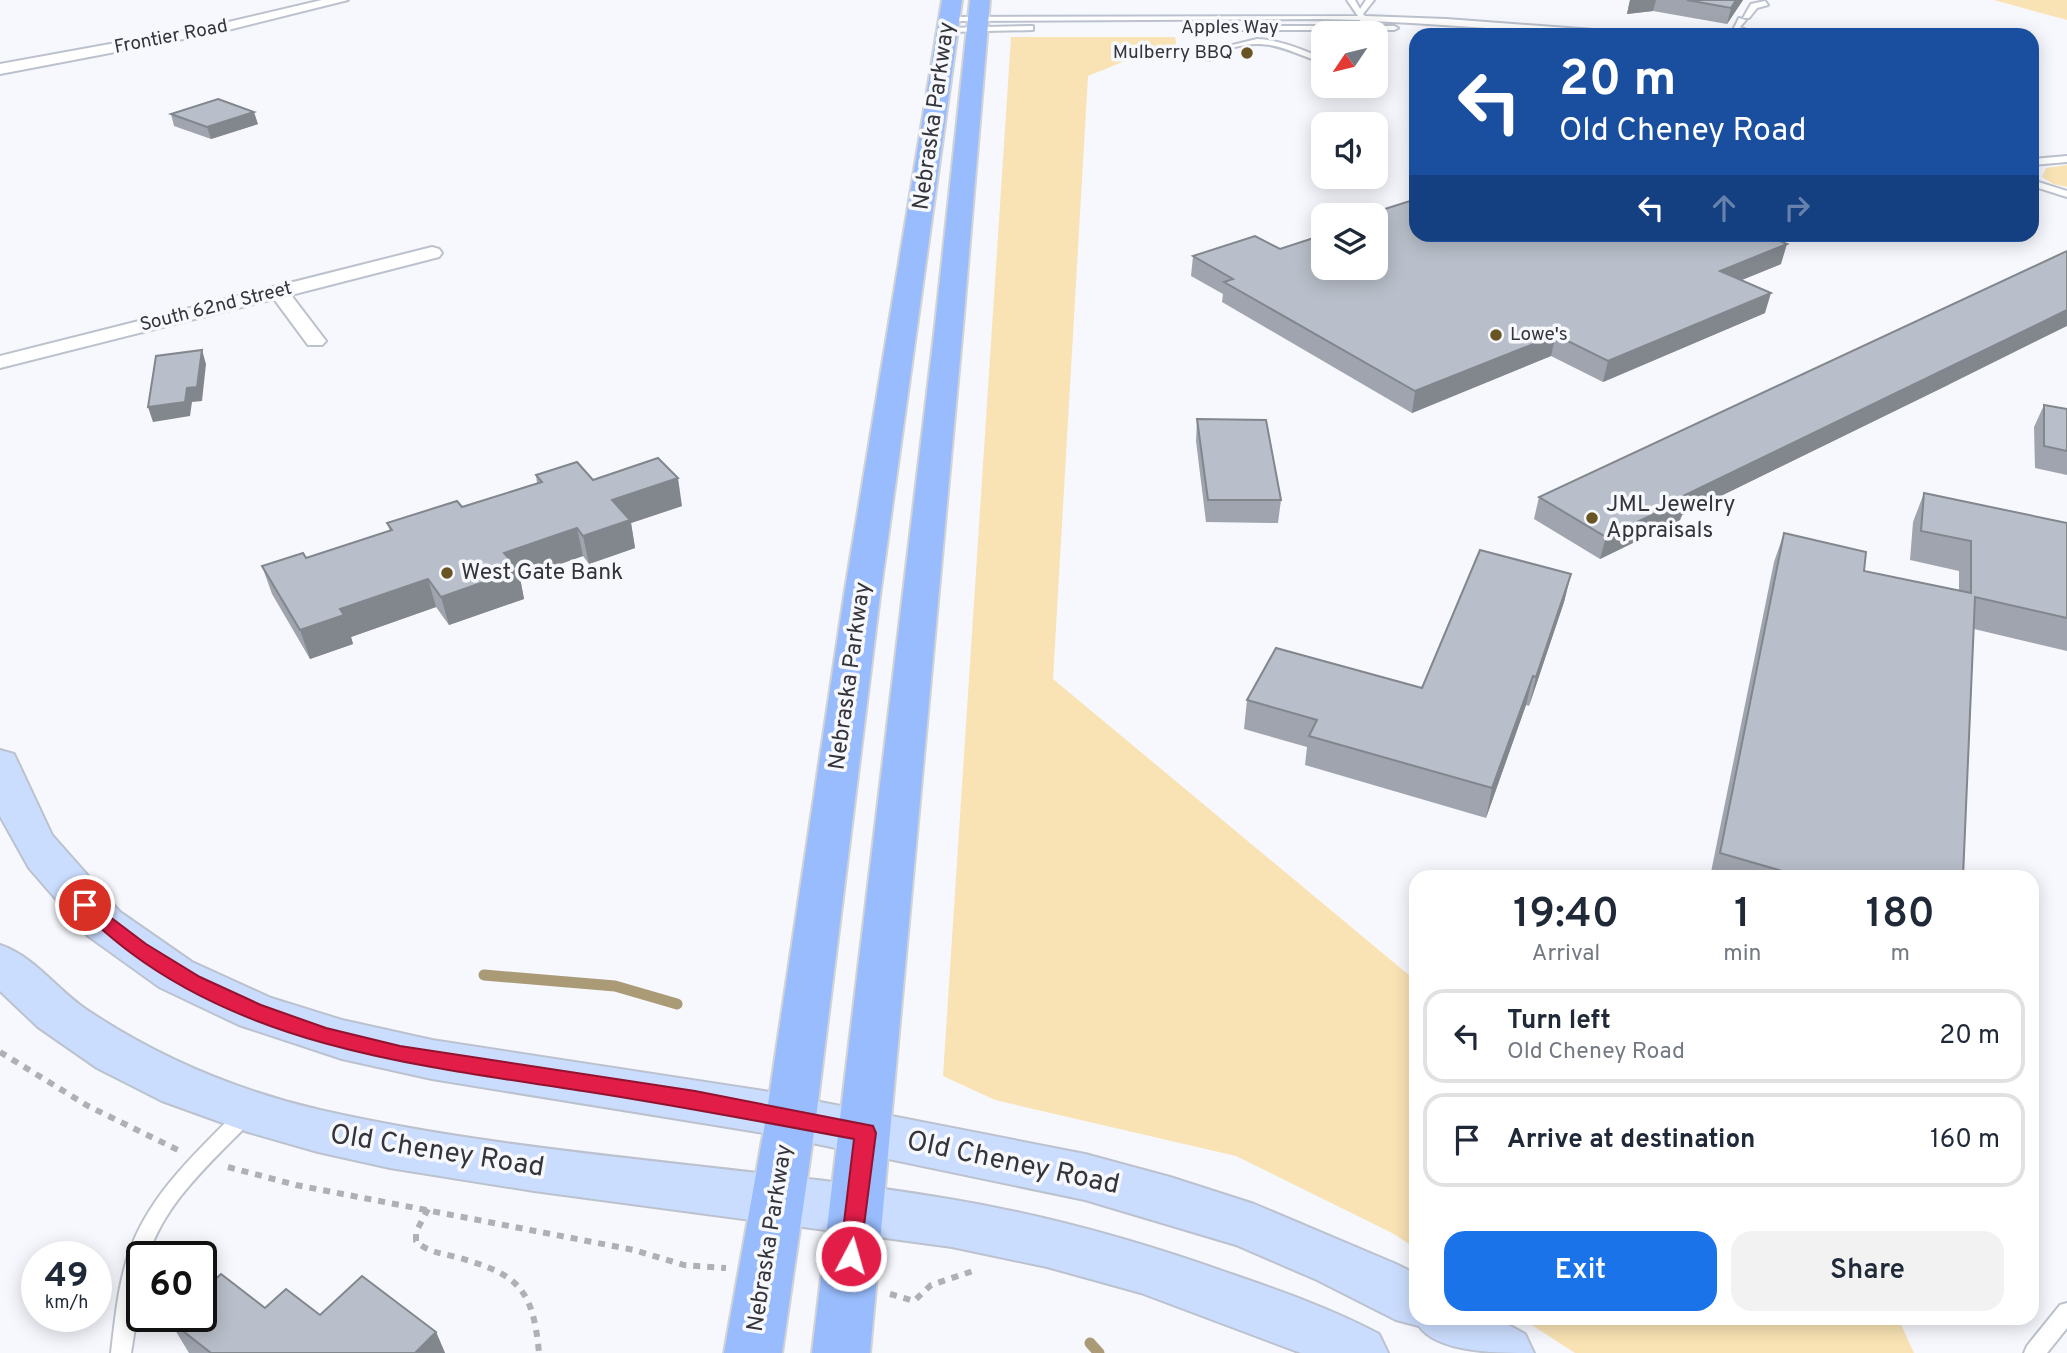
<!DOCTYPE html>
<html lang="en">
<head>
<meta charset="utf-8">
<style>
	body { margin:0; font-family:Overpass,sans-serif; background:#f2f2f3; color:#1f2937; height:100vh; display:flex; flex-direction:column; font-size:26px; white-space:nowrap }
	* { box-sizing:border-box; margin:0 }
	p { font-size:23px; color:#747a83 }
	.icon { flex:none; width:38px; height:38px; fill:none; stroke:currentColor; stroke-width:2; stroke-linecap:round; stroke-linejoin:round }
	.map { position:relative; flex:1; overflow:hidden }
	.panel { position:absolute; left:1409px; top:870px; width:630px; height:455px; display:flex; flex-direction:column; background:#fff; border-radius:21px; box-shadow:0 4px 18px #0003 }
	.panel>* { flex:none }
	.hud { position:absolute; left:1409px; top:28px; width:630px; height:214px; border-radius:21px; box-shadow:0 4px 18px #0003; background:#1a4fa0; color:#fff; overflow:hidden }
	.needle { width:46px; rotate:235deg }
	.controls { position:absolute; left:1311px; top:21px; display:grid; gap:14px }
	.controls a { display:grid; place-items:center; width:77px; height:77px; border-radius:14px; background:#fff; box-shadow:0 4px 18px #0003; font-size:35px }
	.speed { position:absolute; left:21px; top:1241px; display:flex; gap:14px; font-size:35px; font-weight:700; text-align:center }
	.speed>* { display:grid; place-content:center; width:91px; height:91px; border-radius:50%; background:#fff; box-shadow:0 4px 18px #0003; line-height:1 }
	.speed small { font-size:18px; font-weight:400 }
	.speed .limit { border:4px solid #111; border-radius:10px; background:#fff; color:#111 }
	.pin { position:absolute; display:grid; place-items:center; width:60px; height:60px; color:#fff; margin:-30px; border:4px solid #fff; border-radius:50%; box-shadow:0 2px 7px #0007 }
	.me { position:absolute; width:77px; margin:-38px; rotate:6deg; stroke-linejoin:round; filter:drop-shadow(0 0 5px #0008) }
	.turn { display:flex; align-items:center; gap:24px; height:147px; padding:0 35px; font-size:32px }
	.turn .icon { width:91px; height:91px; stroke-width:2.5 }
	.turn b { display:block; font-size:49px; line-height:60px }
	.lanes { display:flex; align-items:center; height:66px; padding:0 35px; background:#0003; justify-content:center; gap:35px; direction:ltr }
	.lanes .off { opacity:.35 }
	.eta { display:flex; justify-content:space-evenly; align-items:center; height:119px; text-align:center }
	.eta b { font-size:42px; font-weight:600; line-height:49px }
	.primary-button { display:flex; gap:14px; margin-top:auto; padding:14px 35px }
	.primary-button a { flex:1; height:80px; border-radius:21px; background:#1a73e8; color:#fff; font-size:28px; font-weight:600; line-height:80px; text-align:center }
	.primary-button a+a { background:#f2f2f3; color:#1f2937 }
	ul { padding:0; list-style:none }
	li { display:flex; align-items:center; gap:21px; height:94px; margin:0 14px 10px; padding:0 21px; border:4px solid #e0e1e3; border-radius:21px }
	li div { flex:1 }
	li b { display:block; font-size:26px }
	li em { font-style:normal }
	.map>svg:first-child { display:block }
	.green { fill:#f9e3b4 }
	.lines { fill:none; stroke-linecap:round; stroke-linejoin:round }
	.stream { stroke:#ab9a76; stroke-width:11 }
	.service-casing { stroke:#bcc2cd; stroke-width:4 }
	.minor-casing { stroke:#bcc2cd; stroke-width:4 }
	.secondary-casing { stroke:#bcc2cd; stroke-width:4 }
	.primary-casing { stroke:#d2d3d4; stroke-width:4 }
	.path { stroke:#aeb0b5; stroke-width:6; stroke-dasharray:7 7; stroke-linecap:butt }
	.service { fill:#fff; fill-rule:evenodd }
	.minor { fill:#fff; fill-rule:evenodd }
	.secondary { fill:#cbddfe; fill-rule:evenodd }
	.primary { fill:#98bcfd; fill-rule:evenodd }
	.wall { fill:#9fa4ae }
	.shaded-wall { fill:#82868d }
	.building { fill:#b9bfca; stroke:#82868d; stroke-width:2 }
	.route { fill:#e11d48; stroke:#92132f; stroke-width:2 }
	.poi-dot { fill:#695423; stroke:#f6f8fd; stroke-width:2.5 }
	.labels { text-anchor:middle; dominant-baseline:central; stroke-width:7; stroke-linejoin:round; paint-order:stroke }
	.far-street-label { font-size:19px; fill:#33353a; stroke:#f6f8fd }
	.far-poi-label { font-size:19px; fill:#33353a; stroke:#f6f8fd; text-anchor:end }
	.street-label { font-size:23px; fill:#33353a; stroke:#f6f8fd }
	.poi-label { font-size:23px; fill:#33353a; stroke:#f6f8fd; text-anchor:start }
	.near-street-label { font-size:28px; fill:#33353a; stroke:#f6f8fd }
</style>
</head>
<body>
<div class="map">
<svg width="2067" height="1353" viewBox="0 0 2067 1353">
	<rect width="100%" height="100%" fill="#f6f8fd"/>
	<g class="green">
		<path d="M1994 0H2067V20Z"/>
		<path d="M1011 37H1175L1177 48 1125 61 1088 76 1053 679 1416 981V1249L1394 1234 1236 1156 995 1100 943 1076Z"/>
		<path d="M2067 165V187L2053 184 2042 177 2046 168Z"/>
		<path d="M1521 1318H1898L1914 1353H1575Z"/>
	</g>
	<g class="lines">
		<g class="stream">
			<path d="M484 975 615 986 677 1004"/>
			<path d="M1090 1343 1099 1353"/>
		</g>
		<defs>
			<g id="service">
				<path d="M1347 0H1355L1360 9 1366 0H1374L1363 14 1365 16 1446 19 1634 33 1638 35C1548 35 1458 24 1368 21L1370 26H1394L1398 28 1394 30H1190L1186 28 1190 26H1364L1360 20 1321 19 950 21 946 19 950 17 1358 16Z"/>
				<path d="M1765 1 1768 5 1757 8 1749 18H1743L1751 4Z"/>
				<path d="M1739 18 1746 20 1740 27 1751 32V35H1744L1733 30Z"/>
				<path d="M1030 26H1033V30L948 32 944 30 948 28Z"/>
				<path d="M1257 39C1280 40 1301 49 1323 58V63C1287 51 1268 36 1228 49 1221 52 1215 53 1210 60L1203 58 1208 51Z"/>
				<path d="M2067 156V162L2032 165V159Z"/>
				<path d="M2032 180 2067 191V197L2032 186Z"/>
				<path d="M246 1106 253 1109 255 1114 253 1119C214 1160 165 1201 148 1256H142V1284L131 1353H111C115 1320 118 1285 129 1253 149 1194 198 1151 239 1109Z"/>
				<path d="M2067 1303V1328L2047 1353H2024L2027 1346 2060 1305Z"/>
			</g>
			<g id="minor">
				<path d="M322 0H348L220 32 0 74V64L220 24Z"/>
				<path d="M432 247 439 249 442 253 439 257 291 295 326 341 322 345H308L274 299 0 368V356Z"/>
			</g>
			<g id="secondary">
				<path d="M0 750 14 754 52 835 120 912 192 962 271 998 342 1020 432 1040 764 1091 1085 1154 1170 1177 1254 1204 1396 1264 1416 1274V1318H1496L1525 1334 1534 1353C1499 1353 1437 1353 1419 1326L1396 1320 1317 1280 1236 1245 1085 1200 764 1133 432 1079 342 1059 239 1025 159 987 88 936 29 868 0 816Z"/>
				<path d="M0 945C34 956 57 990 87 1010 159 1058 235 1090 320 1110 527 1157 740 1164 949 1199 1045 1215 1139 1241 1231 1274 1281 1291 1332 1309 1379 1334L1388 1353H1301L1141 1293 1047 1267 952 1247 534 1191 390 1168 318 1152 248 1132 162 1101 97 1068 38 1027 0 991Z"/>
			</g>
			<g id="primary">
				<path d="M942 0H962L880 596 816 1118 782 1353H724L766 1118 844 596Z"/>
				<path d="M970 0H990L963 326 870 1353H812L935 326Z"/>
			</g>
		</defs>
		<use href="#service" class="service-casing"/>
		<use href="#minor" class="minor-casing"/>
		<use href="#secondary" class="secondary-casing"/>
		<use href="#primary" class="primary-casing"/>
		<g class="path">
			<path d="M0 1052 88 1106 180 1151"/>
			<path d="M228 1167 296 1185 634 1250 684 1265 726 1268"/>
			<path d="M428 1209 416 1232V1241C427 1252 441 1253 456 1257 518 1274 533 1288 539 1353"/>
			<path d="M890 1294 914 1301 931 1285 976 1270"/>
		</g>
		<use href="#service" class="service"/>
		<use href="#minor" class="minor"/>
		<use href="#secondary" class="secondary"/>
		<use href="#primary" class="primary"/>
	</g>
	<g class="wall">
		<path d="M1630 0H1743L1727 24 1653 11 1627 14Z"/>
		<path d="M171 114 258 124 211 139 174 126Z"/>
		<path d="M1280 249 1781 264 1741 280 1765 313 1603 382 1551 356 1412 413 1222 302 1223 294 1191 276 1193 256Z"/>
		<path d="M1950 384 1682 515 1680 520 1600 559 1534 519 1539 497Z"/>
		<path d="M2044 405 2067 409V475L2035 468 2034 427Z"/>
		<path d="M1197 419 1281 500 1278 523 1206 522 1196 441Z"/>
		<path d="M536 475 593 480 682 506 631 523 635 548 589 564 583 556 520 578 524 599 449 625 436 607 351 637 353 644 310 659 272 594 262 566 306 558 390 531 387 523 462 507 537 483Z"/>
		<path d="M1924 493 2067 523V651L1974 629 1963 877H1710L1774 562 1784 533 1864 571 1959 590V571L1910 560 1913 522Z"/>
		<path d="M1571 574 1564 602 1529 706 1526 705 1486 818 1305 765 1307 747 1244 729 1247 700 1422 688Z"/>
		<path d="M265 1308 436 1332 445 1353H189L169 1320Z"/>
	</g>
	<g class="shaded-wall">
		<path d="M1630 0H1656L1653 11 1627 14Z"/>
		<path d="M1736 0H1743L1727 24 1731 8Z"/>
		<path d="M254 112 258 124 211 139 207 127Z"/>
		<path d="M1787 244 1781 264 1715 291 1720 271Z"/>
		<path d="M1771 293 1765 313 1603 382 1608 361Z"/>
		<path d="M2067 310V326L1950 384 1682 515 1680 520 1600 559 1606 537 1683 496Z"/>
		<path d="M1556 335 1551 356 1412 413 1415 391Z"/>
		<path d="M202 350 206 364 202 401 192 402 190 416 153 422 148 407 187 388Z"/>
		<path d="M678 478 682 506 631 523 635 548 589 564 583 536 612 500Z"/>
		<path d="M577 528 583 556 520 578 524 599 449 625 441 597 504 553Z"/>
		<path d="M1571 574 1564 602 1529 706 1536 677Z"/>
		<path d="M428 579 436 607 351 637 353 644 310 659 300 630 340 609Z"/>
		<path d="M1533 676 1526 705 1486 818 1492 788Z"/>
		<path d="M436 1332 445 1353H415Z"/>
	</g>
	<g class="building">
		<path d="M1687 0H1736L1731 8Z"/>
		<path d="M1477 29 1493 35H1455Z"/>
		<path d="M218 99 254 112 207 127 171 114Z"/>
		<path d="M1416 199V234H1763L1787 244 1720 271 1771 293 1608 361 1556 335 1415 391 1224 282 1233 279 1193 256 1255 236 1280 249 1323 235V268H1376V215H1366Z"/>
		<path d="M2067 251V310L1958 363 1683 496 1687 498 1606 537 1539 497Z"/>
		<path d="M202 350 197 387 187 388 185 402 148 407 156 356Z"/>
		<path d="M2044 405 2067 409V451L2044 446Z"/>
		<path d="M1197 419 1266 420 1281 500H1208Z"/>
		<path d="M658 458 678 478 612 500 630 520 583 536 577 528 504 553 518 570 441 597 428 579 340 609 344 615 300 630 262 566 303 553 306 558 392 530 387 523 457 501 462 507 542 482 536 475 577 462 593 480Z"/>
		<path d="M1924 493 2067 523V618L1975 597 1963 877H1803L1720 853 1784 533 1866 552 1864 571 1971 593V541L1921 531Z"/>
		<path d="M1480 550 1571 574 1536 677 1533 676 1492 788 1309 736 1317 720 1247 700 1276 648 1422 688Z"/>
		<path d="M221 1274 265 1308 286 1289 320 1315 362 1276 436 1332 415 1353H211L169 1320 174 1316H201V1292Z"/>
	</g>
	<path class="route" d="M85 898 146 944 200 977 261 1005 326 1028 400 1046 695 1091 873 1126 876 1133 859 1264 851 1267 843 1264 840 1256 854 1139C764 1122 674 1105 583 1091 429 1067 261 1050 131 953 113 940 96 924 78 909L75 905 78 900Z"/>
	<g class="poi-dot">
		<circle cx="1247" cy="53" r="7"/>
		<circle cx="1496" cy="335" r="7"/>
		<circle cx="1592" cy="518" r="7"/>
		<circle cx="447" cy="573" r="7"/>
	</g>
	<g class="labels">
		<g class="far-street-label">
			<text x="1230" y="28">Apples Way</text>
			<text transform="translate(171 37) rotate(-11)">Frontier Road</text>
			<text transform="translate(216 307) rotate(-14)">South 62nd Street</text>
		</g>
		<g class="far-poi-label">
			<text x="1233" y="53">Mulberry BBQ</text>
			<text x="1510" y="335" text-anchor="start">Lowe's</text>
		</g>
		<g class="street-label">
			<text transform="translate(935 116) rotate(-82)">Nebraska Parkway</text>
			<text transform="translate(851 676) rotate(-82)">Nebraska Parkway</text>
			<text transform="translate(771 1238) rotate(-81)">Nebraska Parkway</text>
		</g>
		<g class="poi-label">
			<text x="1606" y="505">JML Jewelry<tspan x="1606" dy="26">Appraisals</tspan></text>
			<text x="461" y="573">West Gate Bank</text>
		</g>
		<g class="near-street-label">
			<text transform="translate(437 1152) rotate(9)">Old Cheney Road</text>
			<text transform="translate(1013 1164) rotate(12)">Old Cheney Road</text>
		</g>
	</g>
</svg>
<div class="controls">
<a><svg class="needle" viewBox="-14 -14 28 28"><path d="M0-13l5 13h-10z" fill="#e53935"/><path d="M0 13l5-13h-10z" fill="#747a83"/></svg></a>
<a><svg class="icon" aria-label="sound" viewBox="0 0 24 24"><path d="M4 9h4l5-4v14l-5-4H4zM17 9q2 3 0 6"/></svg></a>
<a><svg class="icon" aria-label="layers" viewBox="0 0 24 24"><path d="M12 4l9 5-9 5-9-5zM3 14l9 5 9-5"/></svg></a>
</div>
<div class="speed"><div>49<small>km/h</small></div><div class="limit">60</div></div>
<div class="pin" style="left:85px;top:905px;background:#d93025"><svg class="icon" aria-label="arrive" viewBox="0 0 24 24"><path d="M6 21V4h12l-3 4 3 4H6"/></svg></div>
<svg class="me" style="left:851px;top:1256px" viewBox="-20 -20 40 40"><circle r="17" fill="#e11d48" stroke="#fff" stroke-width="3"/><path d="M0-11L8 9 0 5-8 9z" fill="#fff"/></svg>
<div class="hud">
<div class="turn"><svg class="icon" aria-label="left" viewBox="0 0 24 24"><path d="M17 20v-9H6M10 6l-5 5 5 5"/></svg><div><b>20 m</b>Old Cheney Road</div></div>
<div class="lanes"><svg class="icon" aria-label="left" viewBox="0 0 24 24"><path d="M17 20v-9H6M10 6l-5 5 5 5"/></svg><svg class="icon off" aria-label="ahead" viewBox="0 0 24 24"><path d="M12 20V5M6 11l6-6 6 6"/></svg><svg class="icon off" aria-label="right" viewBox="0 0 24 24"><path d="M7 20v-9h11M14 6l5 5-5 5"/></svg></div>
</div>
<section class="panel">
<div class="eta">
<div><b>19:40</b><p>Arrival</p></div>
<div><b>1</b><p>min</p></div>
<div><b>180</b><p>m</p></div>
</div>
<ul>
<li><svg class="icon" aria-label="left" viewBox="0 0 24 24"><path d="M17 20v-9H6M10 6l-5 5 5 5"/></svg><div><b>Turn left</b><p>Old Cheney Road</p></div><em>20 m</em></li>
<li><svg class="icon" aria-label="arrive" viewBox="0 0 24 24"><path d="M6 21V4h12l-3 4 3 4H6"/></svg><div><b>Arrive at destination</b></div><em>160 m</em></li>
</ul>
<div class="primary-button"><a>Exit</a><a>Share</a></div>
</section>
</div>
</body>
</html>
